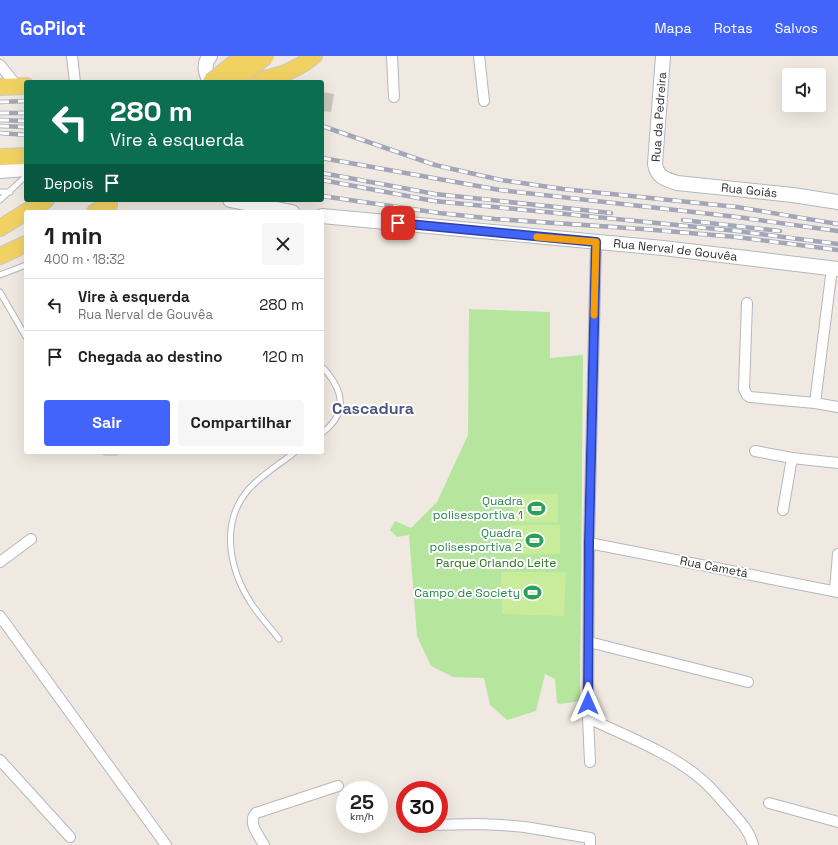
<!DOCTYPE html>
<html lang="pt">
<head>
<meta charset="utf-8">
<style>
	body { margin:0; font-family:"Space Grotesk",sans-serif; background:#f6f6f6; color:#202124; height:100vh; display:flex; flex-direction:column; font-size:15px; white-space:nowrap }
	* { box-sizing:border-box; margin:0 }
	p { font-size:13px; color:#757577 }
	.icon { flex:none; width:22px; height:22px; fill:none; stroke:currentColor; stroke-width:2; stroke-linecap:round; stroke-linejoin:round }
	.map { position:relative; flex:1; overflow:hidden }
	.drawer { position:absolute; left:24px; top:154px; width:300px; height:244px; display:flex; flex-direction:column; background:#fff; border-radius:4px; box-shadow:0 4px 16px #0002 }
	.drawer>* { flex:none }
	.hud { position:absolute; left:24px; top:24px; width:300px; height:122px; border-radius:4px; box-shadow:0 4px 16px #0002; background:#0b6e4f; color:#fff; overflow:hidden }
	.buttons { position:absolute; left:782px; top:12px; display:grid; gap:8px }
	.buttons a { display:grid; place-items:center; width:44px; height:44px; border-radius:4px; background:#fff; box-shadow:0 4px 16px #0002; font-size:20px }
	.speed { position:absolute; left:336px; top:725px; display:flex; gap:8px; font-size:20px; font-weight:700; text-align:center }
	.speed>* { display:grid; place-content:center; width:52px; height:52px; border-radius:50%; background:#fff; box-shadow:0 4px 16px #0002; line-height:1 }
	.speed small { font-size:10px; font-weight:400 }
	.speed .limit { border:6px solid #d22; background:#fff; color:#111 }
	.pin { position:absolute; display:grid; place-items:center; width:34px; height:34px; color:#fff; margin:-17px; border-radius:8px; box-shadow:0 2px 6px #0006 }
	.me { position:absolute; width:44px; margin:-22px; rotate:0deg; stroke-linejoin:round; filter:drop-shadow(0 0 3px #0008) }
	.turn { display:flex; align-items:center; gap:14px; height:84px; padding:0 20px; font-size:18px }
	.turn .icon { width:52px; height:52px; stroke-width:2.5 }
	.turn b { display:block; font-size:28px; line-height:34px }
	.then { display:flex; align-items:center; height:38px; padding:0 20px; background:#0003; gap:8px; font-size:15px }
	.round { display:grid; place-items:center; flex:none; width:42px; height:42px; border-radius:4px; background:#f6f6f6 }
	.headline { display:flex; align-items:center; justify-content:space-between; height:68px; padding:0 20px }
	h1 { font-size:24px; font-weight:800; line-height:30px }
	.action { display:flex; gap:8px; margin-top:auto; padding:8px 20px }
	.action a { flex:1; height:46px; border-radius:4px; background:#4264fb; color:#fff; font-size:16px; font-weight:800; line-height:46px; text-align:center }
	.action a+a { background:#f6f6f6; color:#202124 }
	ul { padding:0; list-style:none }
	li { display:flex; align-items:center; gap:12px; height:52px; padding:0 20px; border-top:1px solid #e0e0e0 }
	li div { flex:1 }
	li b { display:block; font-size:15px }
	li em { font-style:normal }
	header { display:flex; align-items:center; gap:24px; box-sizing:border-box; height:56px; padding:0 20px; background:#4264fb; color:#fff }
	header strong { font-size:19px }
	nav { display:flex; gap:22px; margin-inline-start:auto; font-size:14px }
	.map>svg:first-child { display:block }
	.green { fill:#b6e59e }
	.pitch { fill:#c9ec9a }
	.building { fill:#cbc7bf }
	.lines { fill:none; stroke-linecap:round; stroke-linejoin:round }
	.lane-casing { stroke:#b4b7c1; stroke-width:7 }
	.street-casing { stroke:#b4b7c1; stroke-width:12 }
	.secondary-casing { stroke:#b4b7c1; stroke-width:16 }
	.primary-casing { stroke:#c9c9c9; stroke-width:18 }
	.lane { stroke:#fff; stroke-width:5 }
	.street { stroke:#fff; stroke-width:10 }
	.secondary { stroke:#fff; stroke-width:14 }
	.primary { stroke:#f2d163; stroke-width:16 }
	.rail-casing { stroke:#a3a6b8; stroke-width:4.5 }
	.rail { stroke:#fff; stroke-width:3; stroke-dasharray:9; stroke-linecap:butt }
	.primary-bridge-casing { stroke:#c9c9c9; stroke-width:18; stroke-linecap:butt }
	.primary-bridge { stroke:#f2d163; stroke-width:16 }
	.route-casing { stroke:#2b41a3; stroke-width:10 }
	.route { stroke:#4264fb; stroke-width:7 }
	.slow { stroke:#f59e0b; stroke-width:7 }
	.labels { text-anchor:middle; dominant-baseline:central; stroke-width:4; stroke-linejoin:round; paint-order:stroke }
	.street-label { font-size:12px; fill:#2e2e2e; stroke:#fff }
	.leisure-label { font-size:12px; fill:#27864d; stroke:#fff; text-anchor:end }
	.park-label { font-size:12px; fill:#2c6e1b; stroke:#fff }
	.district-label { font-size:16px; font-weight:bold; fill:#4d5680; stroke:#fff }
</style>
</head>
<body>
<header>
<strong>GoPilot</strong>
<nav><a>Mapa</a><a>Rotas</a><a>Salvos</a></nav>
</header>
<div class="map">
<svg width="838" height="789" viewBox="0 0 838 789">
	<rect width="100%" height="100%" fill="#efe9e1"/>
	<path class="green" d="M469 253 550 256V302L583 299 580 645 560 648 557 647 555 623 545 618 536 655 507 664 490 649 484 622 453 621 431 610 417 580 409 479 397 481 390 474 395 465 411 472 437 446 468 379Z"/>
	<g class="pitch">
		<rect x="513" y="438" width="45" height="28"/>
		<path d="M510 469H560V498H511Z"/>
		<path d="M501 516H566L564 560 502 558Z"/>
	</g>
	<path class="building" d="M322 36 334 38 331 56 322 55Z"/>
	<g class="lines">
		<defs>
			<g id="lane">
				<path d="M0 136H10"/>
				<path d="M0 144 26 120"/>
				<path d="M0 219 26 209"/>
				<path d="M0 236 26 281"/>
				<path d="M322 311C326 314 329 319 332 323 346 344 342 362 322 377"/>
				<path d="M106 396H115"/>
				<path d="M279 583C270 571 259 560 251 547 229 513 220 467 248 434 261 419 280 408 295 396"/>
			</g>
			<g id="street">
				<path d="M72 0 75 26"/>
				<path d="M392 0 394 41"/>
				<path d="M479 0 484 45"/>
				<path d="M0 9 17 30"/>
				<path d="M747 247 744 333 747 339 750 341 815 347 838 351"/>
				<path d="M815 347 832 212"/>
				<path d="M755 395 792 402 838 407"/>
				<path d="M783 454 792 402"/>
				<path d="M589 487 838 536"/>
				<path d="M0 506 31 483"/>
				<path d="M835 535 838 498"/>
				<path d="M0 560 166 789"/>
				<path d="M589 586 748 626"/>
				<path d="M588 662C624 679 671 697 701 723 713 733 722 745 732 756 741 766 750 776 753 789"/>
				<path d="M0 704 70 781"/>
				<path d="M590 706 588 662 589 487 596 186"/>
				<path d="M769 747 838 766"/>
				<path d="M431 769 478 768 502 769 525 771 590 782V789"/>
				<path d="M264 789C259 780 247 766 256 757L338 730"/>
			</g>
			<g id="secondary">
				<path d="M210 0C203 7 205 20 212 26"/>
				<path id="s1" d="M663 0 655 108C657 121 665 123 677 127L793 139 838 146"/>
				<path d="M0 115 26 113"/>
				<path d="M230 144 292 156"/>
				<path id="s2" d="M322 160 663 192 838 213"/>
			</g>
			<g id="primary">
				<path d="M226 26C260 25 285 23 314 0"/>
				<path d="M0 31 26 30"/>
				<path d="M0 101 26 100"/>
				<path d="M26 156 46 144"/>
				<path d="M95 156 109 149 108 144"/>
				<path d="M0 172 26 156"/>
				<path d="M0 200 26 188"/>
			</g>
		</defs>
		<use href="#lane" class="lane-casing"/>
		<use href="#street" class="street-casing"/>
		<use href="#secondary" class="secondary-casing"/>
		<use href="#primary" class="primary-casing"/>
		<use href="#lane" class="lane"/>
		<use href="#street" class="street"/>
		<use href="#secondary" class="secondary"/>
		<use href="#primary" class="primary"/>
		<defs>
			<g id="rail">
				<path d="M0 46 26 45"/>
				<path d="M0 57H26"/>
				<path d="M0 64 26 65"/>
				<path d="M0 70 26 71"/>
				<path d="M322 70 435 109 501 124 563 133 737 151 838 168"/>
				<path d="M0 77 26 79"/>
				<path d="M322 102 500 134 737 161 838 175"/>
				<path d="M322 117 435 138 611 157"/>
				<path d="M322 124 434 145 737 175 838 188"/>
				<path d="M322 140 439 157 495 163 643 173 736 181 838 194"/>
				<path d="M683 164 780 175"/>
			</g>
		</defs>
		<use href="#rail" class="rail-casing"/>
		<use href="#rail" class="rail"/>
		<defs>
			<g id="primary-bridge">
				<path d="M211 26 243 0"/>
				<path d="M234 26 266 0"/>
			</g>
		</defs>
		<use href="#primary-bridge" class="primary-bridge-casing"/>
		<use href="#primary-bridge" class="primary-bridge"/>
	</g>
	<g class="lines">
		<defs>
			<path id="route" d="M398 167 596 186 589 486 588 647"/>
		</defs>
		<use href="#route" class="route-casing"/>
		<use href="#route" class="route"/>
		<path class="slow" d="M537 181 596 186 594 259"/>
	</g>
	<defs>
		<symbol id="stadium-bare" viewBox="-9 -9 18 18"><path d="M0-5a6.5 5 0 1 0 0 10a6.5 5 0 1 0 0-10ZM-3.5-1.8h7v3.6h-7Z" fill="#2e9e5b" stroke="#fff" stroke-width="2.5" paint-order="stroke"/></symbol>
	</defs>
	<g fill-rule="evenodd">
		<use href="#stadium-bare" x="524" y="440" width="25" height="25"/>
		<use href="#stadium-bare" x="522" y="472" width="25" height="25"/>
		<use href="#stadium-bare" x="520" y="524" width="25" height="25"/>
	</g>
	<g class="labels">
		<g class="street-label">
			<text transform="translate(659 61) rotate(-86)">Rua da Pedreira</text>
			<text stroke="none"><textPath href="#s1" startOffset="212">Rua Goiás</textPath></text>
			<text stroke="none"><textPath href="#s2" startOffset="355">Rua Nerval de Gouvêa</textPath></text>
			<text transform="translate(714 511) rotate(11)">Rua Cametá</text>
		</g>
		<g class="leisure-label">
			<text x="523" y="445">Quadra<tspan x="523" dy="14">polisesportiva 1</tspan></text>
			<text x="522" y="477">Quadra<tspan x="522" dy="14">polisesportiva 2</tspan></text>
			<text x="520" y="537">Campo de Society</text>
		</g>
		<g class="park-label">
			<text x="496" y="507">Parque Orlando Leite</text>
		</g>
		<g class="district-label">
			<text x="373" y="352">Cascadura</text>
		</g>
	</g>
</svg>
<div class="buttons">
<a><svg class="icon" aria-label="sound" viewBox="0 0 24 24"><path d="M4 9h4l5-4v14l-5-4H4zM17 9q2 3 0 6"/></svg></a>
</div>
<div class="speed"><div>25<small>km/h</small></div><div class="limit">30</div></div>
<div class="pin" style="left:398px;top:167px;background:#d93025"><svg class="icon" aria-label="arrive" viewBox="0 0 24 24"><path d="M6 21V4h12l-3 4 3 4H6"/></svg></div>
<svg class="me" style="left:588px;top:647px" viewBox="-20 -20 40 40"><path d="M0-17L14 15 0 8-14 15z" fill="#4264fb" stroke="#fff" stroke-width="4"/></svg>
<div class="hud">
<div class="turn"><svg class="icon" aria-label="left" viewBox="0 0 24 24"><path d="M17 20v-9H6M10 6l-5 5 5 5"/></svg><div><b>280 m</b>Vire à esquerda</div></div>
<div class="then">Depois<svg class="icon" aria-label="arrive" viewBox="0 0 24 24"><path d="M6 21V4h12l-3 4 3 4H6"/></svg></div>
</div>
<section class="drawer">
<div class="headline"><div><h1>1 min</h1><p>400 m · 18:32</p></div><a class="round"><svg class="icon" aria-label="close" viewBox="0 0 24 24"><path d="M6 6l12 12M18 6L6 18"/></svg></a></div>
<ul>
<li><svg class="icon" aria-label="left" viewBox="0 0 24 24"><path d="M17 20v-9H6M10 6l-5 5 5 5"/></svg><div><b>Vire à esquerda</b><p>Rua Nerval de Gouvêa</p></div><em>280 m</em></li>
<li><svg class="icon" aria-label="arrive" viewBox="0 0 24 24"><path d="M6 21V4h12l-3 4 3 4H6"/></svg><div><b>Chegada ao destino</b></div><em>120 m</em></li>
</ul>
<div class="action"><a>Sair</a><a>Compartilhar</a></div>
</section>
</div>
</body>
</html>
